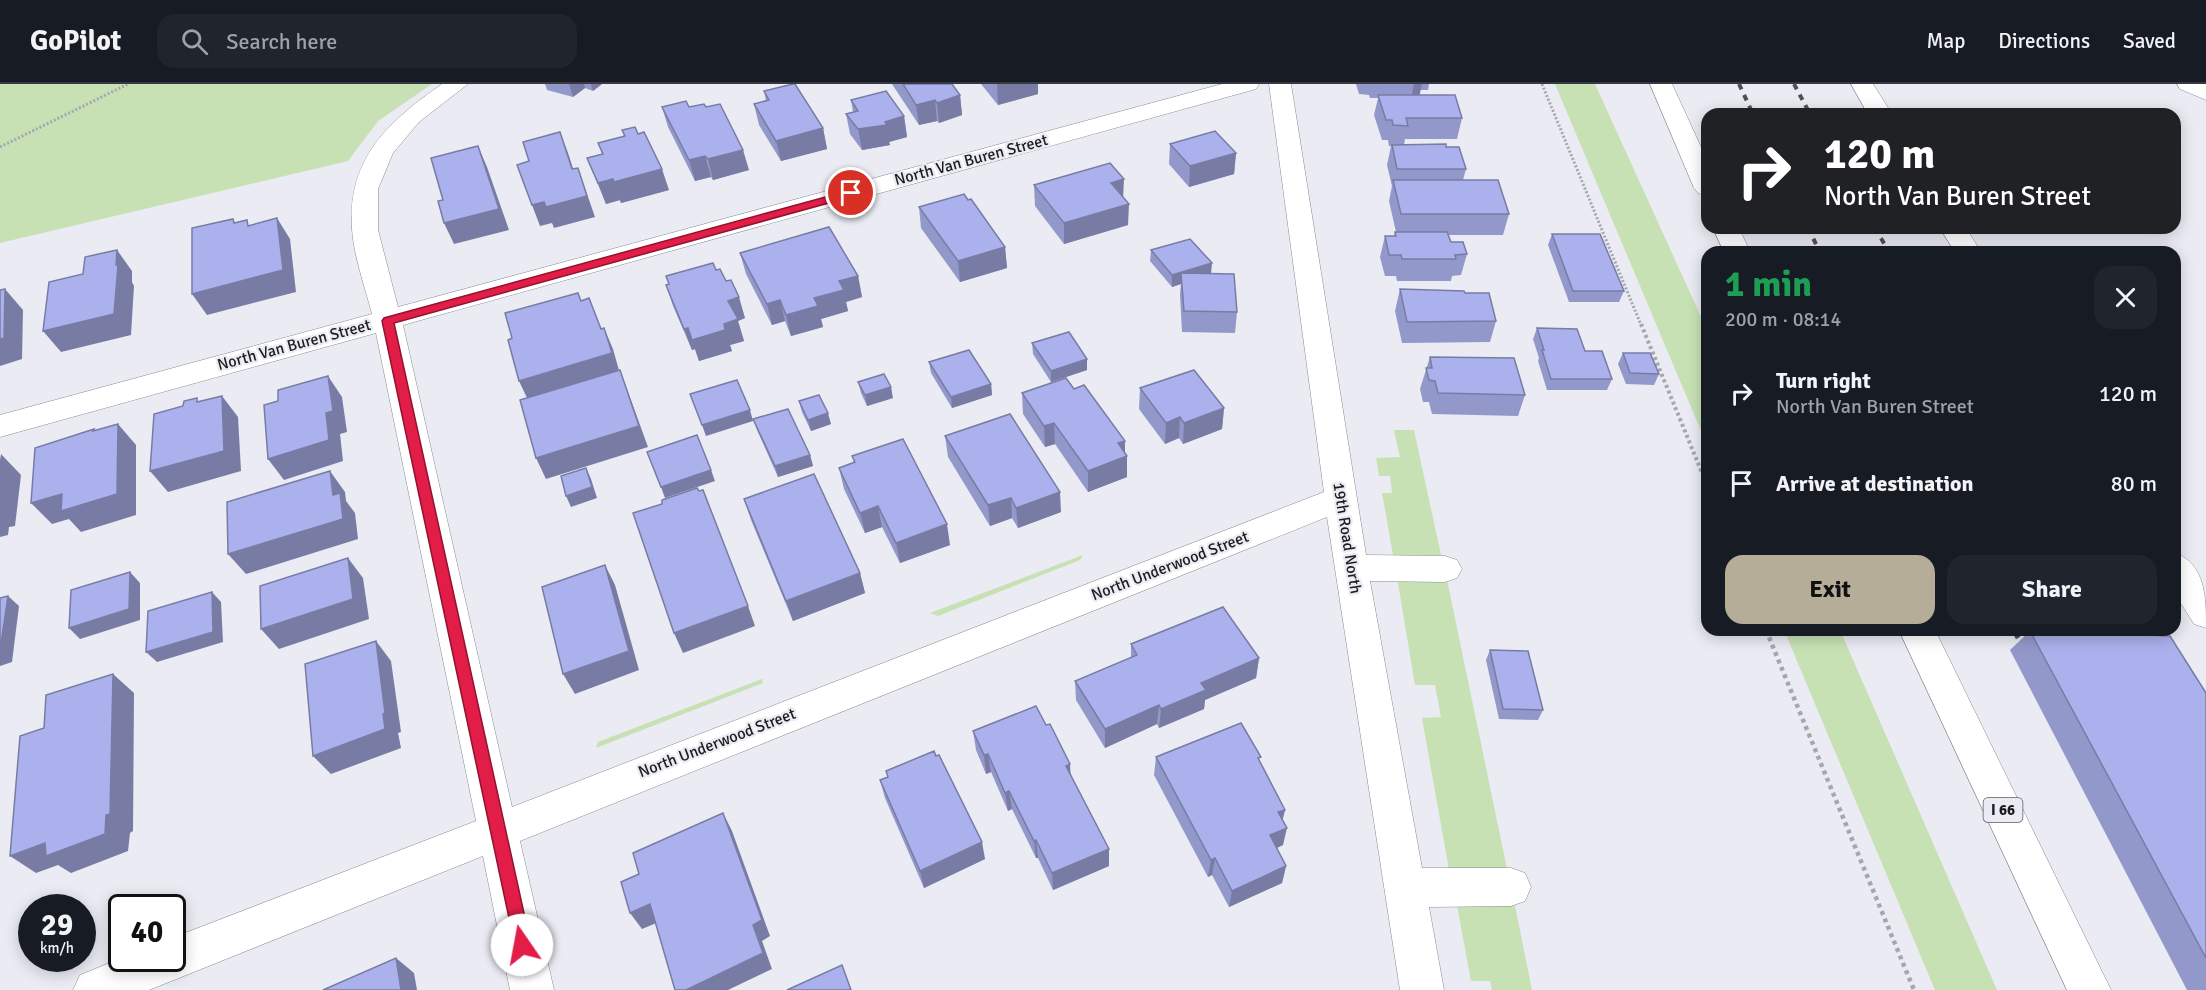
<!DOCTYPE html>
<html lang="en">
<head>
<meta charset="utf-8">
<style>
	body { margin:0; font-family:Signika,sans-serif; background:#20242c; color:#f1f3f6; height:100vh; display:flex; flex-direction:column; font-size:22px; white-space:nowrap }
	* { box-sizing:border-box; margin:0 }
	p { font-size:20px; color:#9ea1a6 }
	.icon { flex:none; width:33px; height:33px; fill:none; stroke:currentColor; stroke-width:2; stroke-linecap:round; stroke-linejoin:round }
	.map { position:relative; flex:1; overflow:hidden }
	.details { position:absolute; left:1701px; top:162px; width:480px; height:390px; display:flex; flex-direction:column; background:#171b24; border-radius:18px; box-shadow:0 3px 15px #0003 }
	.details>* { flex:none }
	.guide { position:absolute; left:1701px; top:24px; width:480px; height:126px; border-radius:18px; box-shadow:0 3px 15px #0003; background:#202124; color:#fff; overflow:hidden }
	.speed { position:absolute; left:18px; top:810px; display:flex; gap:12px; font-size:30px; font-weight:700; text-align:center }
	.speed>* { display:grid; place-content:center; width:78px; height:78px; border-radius:50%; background:#171b24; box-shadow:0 3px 15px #0003; line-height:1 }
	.speed small { font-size:15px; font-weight:400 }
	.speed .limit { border:3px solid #111; border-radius:9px; background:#fff; color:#111 }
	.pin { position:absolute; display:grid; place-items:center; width:51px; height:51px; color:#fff; margin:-26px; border:3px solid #fff; border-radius:50%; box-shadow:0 2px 6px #0007 }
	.me { position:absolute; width:66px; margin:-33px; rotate:348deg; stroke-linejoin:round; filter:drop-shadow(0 0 4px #0008) }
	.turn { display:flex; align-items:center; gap:21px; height:126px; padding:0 24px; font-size:27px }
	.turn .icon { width:78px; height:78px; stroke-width:2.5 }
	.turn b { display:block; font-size:42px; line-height:51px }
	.round { display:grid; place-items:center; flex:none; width:63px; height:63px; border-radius:18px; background:#20242c }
	.headline { display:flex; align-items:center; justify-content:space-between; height:102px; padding:0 24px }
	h1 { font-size:36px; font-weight:800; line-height:45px; color:#1e9e55 }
	.primary-button { display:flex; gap:12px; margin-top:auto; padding:12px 24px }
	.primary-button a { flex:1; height:69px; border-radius:18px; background:#b5ad98; color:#111; font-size:24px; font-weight:800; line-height:69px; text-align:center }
	.primary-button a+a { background:#20242c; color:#f1f3f6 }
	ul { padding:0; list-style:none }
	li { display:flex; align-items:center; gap:18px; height:90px; padding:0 24px }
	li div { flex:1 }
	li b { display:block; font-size:22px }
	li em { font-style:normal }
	header { display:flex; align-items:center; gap:36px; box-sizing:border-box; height:84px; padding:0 30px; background:#171b24; border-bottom:2px solid #363941 }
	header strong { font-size:28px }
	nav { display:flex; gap:33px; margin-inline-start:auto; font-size:21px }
	.search { width:420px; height:54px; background:#20242c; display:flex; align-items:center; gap:15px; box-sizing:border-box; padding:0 21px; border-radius:18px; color:#9ea1a6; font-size:22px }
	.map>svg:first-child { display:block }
	.green { fill:#c7e1b4 }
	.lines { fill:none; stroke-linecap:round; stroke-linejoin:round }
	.minor-casing { stroke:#8a8b92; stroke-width:1 }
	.major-casing { stroke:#8a8b92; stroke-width:1 }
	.highway-casing { stroke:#8a8b92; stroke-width:1 }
	.path-far2 { stroke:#a6a7ad; stroke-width:3; stroke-dasharray:2 2; stroke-linecap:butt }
	.path-far1 { stroke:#a6a7ad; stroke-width:4; stroke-dasharray:3 3; stroke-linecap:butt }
	.path { stroke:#a6a7ad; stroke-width:4.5; stroke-dasharray:4 4; stroke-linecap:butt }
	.minor { fill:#fff; fill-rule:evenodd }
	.major { fill:#fff; fill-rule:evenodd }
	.highway { fill:#fff; fill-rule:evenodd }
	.rail-far1 { stroke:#505055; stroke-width:4; stroke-dasharray:6 6; stroke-linecap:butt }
	.rail { stroke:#505055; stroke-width:5; stroke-dasharray:9 9; stroke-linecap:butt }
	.wall { fill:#9398cb }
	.shaded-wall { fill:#787ca5 }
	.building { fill:#abb1ec; stroke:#787ca5; stroke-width:1.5 }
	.route { fill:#e11d48; stroke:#92132f; stroke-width:1.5 }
	.labels { text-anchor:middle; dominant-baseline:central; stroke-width:4.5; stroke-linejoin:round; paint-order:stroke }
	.shield { fill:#eaebf3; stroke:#5a5a5f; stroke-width:1.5 }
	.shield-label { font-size:15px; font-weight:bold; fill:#1c1c1f }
	.street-label { font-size:16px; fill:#1c1c1f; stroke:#eaebf3 }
</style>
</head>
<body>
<header>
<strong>GoPilot</strong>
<div class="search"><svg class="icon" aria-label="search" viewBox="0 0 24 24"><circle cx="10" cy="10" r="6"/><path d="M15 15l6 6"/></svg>Search here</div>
<nav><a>Map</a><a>Directions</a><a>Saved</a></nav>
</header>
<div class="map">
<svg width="2206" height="906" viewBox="0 0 2206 906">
	<rect width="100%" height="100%" fill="#eaebf3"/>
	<g class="green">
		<path d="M0 0H432L378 37 348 77 0 159Z"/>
		<path d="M1555 0H1595L1707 246V361Z"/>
		<path d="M1394 346H1414L1441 471H1393L1382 409H1392L1390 392H1379L1376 374 1400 373Z"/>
		<path d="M1083 471 1080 476 938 532 930 529Z"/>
		<path d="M1446 492 1450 510 1507 785 1449 786 1422 634 1441 633 1435 601H1415L1397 493Z"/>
		<path d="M1784 546H1840L1997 906H1935Z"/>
		<path d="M762 595 763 599 596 664 598 658Z"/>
		<path d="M1456 816 1514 817 1532 906H1492L1490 897H1471Z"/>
	</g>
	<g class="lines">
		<defs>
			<path id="minor" d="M442 0H468L419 38 393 69 378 105V146L398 223 1222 0H1259L1256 5 403 241 512 723 1324 408 1269 0H1291L1366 471 1445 472 1457 476 1462 485 1457 494 1445 498 1370 497 1422 784H1511L1525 789 1531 803 1525 817 1511 822 1429 823 1444 906H1400L1327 433 520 757 554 906H510L483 772 149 906H73L80 891 122 874H172V854L476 737 376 249 0 353V331L372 230C365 203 354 173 352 145 347 74 389 37 442 0Z"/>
			<path id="major" d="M2177 0H2206V16L2180 5Z"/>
			<g id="highway">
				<path d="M1650 0H1672L1707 76V112L1698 109 1694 104Z"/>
				<path d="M1851 0H1873L1892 30H1868Z"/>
				<path d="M1713 144H1739L1750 168H1724Z"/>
				<path d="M1940 144H1966L1981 168H1955Z"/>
				<path d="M2175 469C2206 480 2206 515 2206 544L2194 540 2175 510Z"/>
				<path d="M1899 546H1935L2111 906H2067Z"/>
			</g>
		</defs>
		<use href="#minor" class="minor-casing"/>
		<use href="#major" class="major-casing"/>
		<use href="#highway" class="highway-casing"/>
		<g class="path-far2">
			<path d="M1542 0 1641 241"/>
			<path d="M0 63 128 0"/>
		</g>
		<path class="path-far1" d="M1641 240 1707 401"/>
		<path class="path" d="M1766 546 1914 906"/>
		<use href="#minor" class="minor"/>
		<use href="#major" class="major"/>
		<use href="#highway" class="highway"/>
		<g class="rail-far1">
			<path d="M1739 0 1753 30"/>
			<path d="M1794 0 1810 30"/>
			<path d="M1808 144 1820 168"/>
			<path d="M1875 144 1889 168"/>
		</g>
		<g class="rail">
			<path d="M2014 546 2028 573"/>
			<path d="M2111 546 2122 564"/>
		</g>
	</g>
	<g class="wall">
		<path d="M545 0H602L593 7 585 4 573 13 547 6Z"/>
		<path d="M892 0H952L960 11 962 31 939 39 937 37 919 41Z"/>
		<path d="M981 0H1038V10L998 21Z"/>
		<path d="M1356 0H1429L1428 6H1420L1419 11 1462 34 1457 55H1405L1404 61 1446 63 1466 85 1463 96 1509 130 1503 151H1448L1451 158 1467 170 1461 191 1452 192 1451 197H1397L1396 192H1385L1380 173 1385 152H1394L1395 148H1396L1389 117 1392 102 1387 81 1391 62H1389L1388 56H1382L1374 31 1378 14H1370L1369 11 1359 10Z"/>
		<path d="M764 7 823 44 827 65 781 77 759 41 754 20 766 17Z"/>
		<path d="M851 16 904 32 907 53 889 58 890 61 862 66 850 50 846 30 853 28Z"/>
		<path d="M662 23H706L749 86 713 96 711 93 695 97 668 43Z"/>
		<path d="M622 46 669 106 621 119 620 116 606 120 587 74 602 70 598 59 624 52Z"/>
		<path d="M1170 60 1236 69 1234 90 1189 103 1169 80Z"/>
		<path d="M1034 101 1123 114 1128 141 1064 160 1035 122Z"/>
		<path d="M968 116 1005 163 1007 184 960 198 921 144 919 123Z"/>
		<path d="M1552 150 1624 207 1619 218H1569L1548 161Z"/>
		<path d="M1151 166 1211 189 1237 228 1235 249 1182 248 1180 210 1181 200 1172 203 1150 177Z"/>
		<path d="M740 169 858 192 862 213 846 218 848 227 821 235 823 243 791 252 785 237 772 241 746 190Z"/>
		<path d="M716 186 726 197 745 234 738 237 744 257 730 261 732 267 699 277 695 265 692 266 673 222 666 201 669 200 666 192Z"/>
		<path d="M1400 205 1465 209 1496 237 1490 258 1402 259 1395 227Z"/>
		<path d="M1537 244 1585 267 1612 295 1607 306H1547L1538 277 1539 274 1533 255Z"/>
		<path d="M1032 259 1087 275V286L1051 298 1033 270Z"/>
		<path d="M1623 269 1659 290 1654 301 1626 300 1618 280Z"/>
		<path d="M1430 273 1525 311 1518 332 1432 330 1429 318H1423L1420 305Z"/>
		<path d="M929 278 991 300 992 311 952 324 931 289Z"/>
		<path d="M858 298 893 314 867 322 861 309Z"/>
		<path d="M1140 304 1224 324 1222 345 1183 360 1179 354 1165 360 1139 325Z"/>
		<path d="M1022 309 1125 369 1127 372V393L1088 408 1055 360 1045 363 1023 330Z"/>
		<path d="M799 317 831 340 811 347 802 328Z"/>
		<path d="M753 335 810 371 813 382 778 393 757 346Z"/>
		<path d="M945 352 1061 428 1018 444 1012 434 990 442 948 373Z"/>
		<path d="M852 372 950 461 900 479 882 443 865 449 844 405 839 384 854 379Z"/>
		<path d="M744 415 860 489 865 509 793 537 751 436Z"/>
		<path d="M2030 547 2206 609V906H2187L2010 566Z"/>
		<path d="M1131 560 1259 574 1256 594 1205 616 1204 625 1159 644 1157 640 1105 664 1076 616 1075 597 1131 574Z"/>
		<path d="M1490 566 1543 626 1538 636 1499 635 1486 576Z"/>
		<path d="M973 647 1070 690 1109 765V782L1053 806 1038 774H1036L1012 725 1008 727 991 688 986 690 976 666Z"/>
		<path d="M936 672 985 775 924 804 885 714 880 696Z"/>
		<path d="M1156 673 1260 678 1285 726 1282 736 1283 761 1277 764 1286 782 1282 799 1229 823 1212 791 1208 793 1154 691Z"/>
	</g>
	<g class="shaded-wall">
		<path d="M569 0H584L585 4 573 13Z"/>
		<path d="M591 0H602L593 7Z"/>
		<path d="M997 0H1038V10L998 21Z"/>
		<path d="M1414 0H1422L1419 14 1411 15Z"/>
		<path d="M960 11 962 31 939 39 937 19Z"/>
		<path d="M935 16 937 37 919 41 916 21Z"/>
		<path d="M904 32 907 53 889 58 890 61 862 66 858 45Z"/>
		<path d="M823 44 827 65 781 77 776 57Z"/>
		<path d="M560 48 568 69 580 106 572 85Z"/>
		<path d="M478 62 487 83 509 146 454 160 444 139Z"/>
		<path d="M743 66 749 86 713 96 708 75Z"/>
		<path d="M1236 69 1234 90 1189 103 1190 82Z"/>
		<path d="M705 72 711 93 695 97 689 76Z"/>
		<path d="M578 84 595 133 554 144 552 139 540 142 532 121Z"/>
		<path d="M662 85 669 106 621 119 614 98Z"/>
		<path d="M613 95 620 116 606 120 598 99Z"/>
		<path d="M1124 95 1123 116 1111 99Z"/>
		<path d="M1129 120 1128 141 1064 160V139Z"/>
		<path d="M277 134 290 155 296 208 207 231 192 210Z"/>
		<path d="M1005 163 1007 184 960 198 958 177Z"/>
		<path d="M117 166 132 187V198L134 202 131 251 61 268 43 247 116 181Z"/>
		<path d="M1212 179 1211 190 1181 189V200L1172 203V191Z"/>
		<path d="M858 192 862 213 846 218 848 227 821 235 823 243 791 252 786 231 814 214 839 197Z"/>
		<path d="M5 205 23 226 22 275 0 282V255Z"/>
		<path d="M739 213 745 234 738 237 744 257 730 261 732 267 699 277 692 256 724 240 728 217Z"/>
		<path d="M780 216 785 237 772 241 767 220Z"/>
		<path d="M604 244 613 265 620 290 529 318 519 297Z"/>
		<path d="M688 244 695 265 692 266 684 245Z"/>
		<path d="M1087 275V286L1051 298V287Z"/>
		<path d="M620 286 648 363 546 395 536 374Z"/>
		<path d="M328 292 342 313 347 348 340 350 343 377 284 396 268 375 326 329Z"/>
		<path d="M991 300 992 311 952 324 951 313Z"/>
		<path d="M891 303 893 314 867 322 865 311Z"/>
		<path d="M222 312 238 333 241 387 168 408 150 387Z"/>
		<path d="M1224 324 1222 345 1183 360 1184 339Z"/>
		<path d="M750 326 753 337 706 352 702 341Z"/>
		<path d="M828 329 831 340 811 347 808 336Z"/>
		<path d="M1180 333 1179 354 1165 360 1166 339Z"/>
		<path d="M1054 339 1055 360 1045 363 1044 342Z"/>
		<path d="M118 340 136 361V431L81 448 69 435 52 440 31 419Z"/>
		<path d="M1125 357V373L1127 372V393L1088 408V387L1118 359Z"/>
		<path d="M1 370 21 391 15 442 9 443 8 451 0 453V376Z"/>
		<path d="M810 371 813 382 778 393 775 382Z"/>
		<path d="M586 384 591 395 597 414 571 423 566 412Z"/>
		<path d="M711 386 715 397 665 414 661 403Z"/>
		<path d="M330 387 345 408 346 417 355 429 358 455 246 490 228 470 333 411Z"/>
		<path d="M1060 408 1061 428 1018 444 1016 424Z"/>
		<path d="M1011 414 1012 434 990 442 988 421Z"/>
		<path d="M878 422 882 443 865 449 860 429Z"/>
		<path d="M947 440 950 461 900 479 896 459Z"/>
		<path d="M348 474 363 494 369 535 279 565 261 545Z"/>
		<path d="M605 481 615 501 639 586 575 610 563 590Z"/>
		<path d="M130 488 140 499V536L80 555 69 544Z"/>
		<path d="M860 489 865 509 793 537 786 517Z"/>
		<path d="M212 508 221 518 223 558 157 578 146 568Z"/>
		<path d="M8 512 19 522 12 578 0 582V566Z"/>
		<path d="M748 522 755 542 683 569 674 549Z"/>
		<path d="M376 557 391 577 401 648 398 649 401 664 331 690 313 672 383 630Z"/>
		<path d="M1259 574 1256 594 1205 616 1204 625 1159 644 1161 625 1201 599Z"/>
		<path d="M113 590 134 609 133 747 130 749 128 767 71 789 58 781 36 789 10 772 45 759Z"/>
		<path d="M1159 621 1157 640 1105 664V645Z"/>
		<path d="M988 670 991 688 986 690 984 671Z"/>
		<path d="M1070 680 1071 698 1066 682Z"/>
		<path d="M1009 707 1012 725 1008 727 1005 709Z"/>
		<path d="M1285 726 1281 743 1278 728Z"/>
		<path d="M723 729 732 747 770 852 762 857 772 885 728 906H686L753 841Z"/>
		<path d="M1287 744 1283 761 1266 769 1270 751Z"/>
		<path d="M1036 756 1038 774H1036L1034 757Z"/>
		<path d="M982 758 985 775 924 804 920 787Z"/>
		<path d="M1109 765V782L1053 806 1052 789Z"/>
		<path d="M1215 774 1212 791 1208 793 1211 776Z"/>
		<path d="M1286 782 1282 799 1229 823 1232 807Z"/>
		<path d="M650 820 661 837 642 845 630 829Z"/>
		<path d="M396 874 414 889 417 906H401Z"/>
	</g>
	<g class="building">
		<path d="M793 0H795L823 44 776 57 754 20 769 16 764 7Z"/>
		<path d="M903 0H952L960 11 937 19 935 16 916 21Z"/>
		<path d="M886 7 904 32 885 38 887 41 858 45 846 30 858 27 851 16Z"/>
		<path d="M1378 11H1455L1462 34H1406L1408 42 1393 41 1392 36H1386Z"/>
		<path d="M686 17 689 23 704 20 706 23 720 20 743 66 708 75 705 72 689 76 662 23Z"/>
		<path d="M635 43 638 50 644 48 662 85 614 98 613 95 598 99 587 74 603 70 598 59 625 52 622 46Z"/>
		<path d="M1215 47 1236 69 1190 82 1170 60Z"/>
		<path d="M560 48 572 85 578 84 587 112 546 123 544 118 532 121 517 81 529 77 523 58Z"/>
		<path d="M1446 60V63H1459L1466 85H1397L1392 61Z"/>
		<path d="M478 62 499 125 444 139 438 117 443 116 431 74Z"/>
		<path d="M1110 79 1124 95 1111 99 1129 120 1064 139 1034 101Z"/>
		<path d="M1393 96H1498L1509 130H1401Z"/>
		<path d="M964 110 968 116 971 115 1005 163 958 177 919 123Z"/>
		<path d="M277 134 283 186 192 210V144L233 135 234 139 247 136 248 142Z"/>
		<path d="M829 143 858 192 839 197 844 206 814 214 818 222 786 231 780 216 767 220 740 169Z"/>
		<path d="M1395 148H1447L1451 158H1463L1467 170 1455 171 1456 175H1402L1401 171H1389L1385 152H1396Z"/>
		<path d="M1552 150H1600L1624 207H1573Z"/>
		<path d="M1190 155 1212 179 1172 191 1151 166Z"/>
		<path d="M117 166 116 181H118L114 230 43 247 49 198 83 190 85 173Z"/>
		<path d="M713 179 716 186 720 185 726 197 731 196 739 213 728 217 738 235 724 240 725 246 692 256 688 244 684 245 666 201 669 200 666 192Z"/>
		<path d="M1181 189 1234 190 1237 228 1184 227Z"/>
		<path d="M5 205 4 254 0 255V206Z"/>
		<path d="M1400 205 1464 207 1465 209H1489L1496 237 1407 238Z"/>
		<path d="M578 209 581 217 589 214 601 245 604 244 612 269 519 297 508 256 512 254 505 229Z"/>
		<path d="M1537 244 1577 245 1585 267H1602L1612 295H1551L1542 266H1544Z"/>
		<path d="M1069 248 1087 275 1051 287 1032 259Z"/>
		<path d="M969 266 991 300 951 313 929 278Z"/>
		<path d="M1623 269H1650L1659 290 1630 289Z"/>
		<path d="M1430 273 1514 274 1525 311 1438 309 1435 297 1429 296 1426 284H1432Z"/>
		<path d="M620 286 639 342 536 374 520 316Z"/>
		<path d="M1194 286 1224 324 1184 339 1180 333 1166 339 1140 304Z"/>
		<path d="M884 290 891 303 865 311 858 298Z"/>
		<path d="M328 292 333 327 326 329 329 356 268 375 264 321 278 317V306Z"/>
		<path d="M1066 294 1074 305 1084 301 1125 357 1118 359 1127 372 1088 387 1054 339 1044 342 1022 309Z"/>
		<path d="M737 296 750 326 702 341 690 310Z"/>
		<path d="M819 311 828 329 808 336 799 317Z"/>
		<path d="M222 312 224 367 150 387 154 330 183 322 184 317 197 314V318Z"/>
		<path d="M788 325 810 371 775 382 753 335Z"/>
		<path d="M1010 330 1060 408 1016 424 1011 414 988 421 945 352Z"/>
		<path d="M118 340 117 410 61 427 62 410 31 419 35 364 94 345 93 347Z"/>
		<path d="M697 351 711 386 661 403 647 368Z"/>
		<path d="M903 355 947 440 896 459 878 422 860 429 839 384 855 378 852 372Z"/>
		<path d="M586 384 592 403 566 412 561 392Z"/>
		<path d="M330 387 333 411 340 409 343 435 228 470 227 418Z"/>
		<path d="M814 390 860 489 786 517 744 415Z"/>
		<path d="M697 404 699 407 703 406 748 522 674 549 633 429 662 420V416Z"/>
		<path d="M348 474 353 515 261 545 260 502Z"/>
		<path d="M605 481 629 567 563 590 542 503Z"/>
		<path d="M130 488 129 525 69 544 71 506Z"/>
		<path d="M212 508 213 548 146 568 148 527Z"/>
		<path d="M8 512 0 566V514Z"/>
		<path d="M1223 523 1259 574 1201 599 1206 606 1161 625 1159 621 1105 645 1075 597 1137 571 1131 560Z"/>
		<path d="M2030 547 2170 552 2206 609V874Z"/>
		<path d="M376 557 385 629 383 630 385 645 313 672 305 580Z"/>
		<path d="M1490 566 1528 567 1543 626 1503 625Z"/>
		<path d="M113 590 110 730 106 731 105 750 46 772 45 759 10 772 20 652 44 644 46 611Z"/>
		<path d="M1036 622 1046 641 1050 640 1070 680 1066 682 1109 765 1052 789 1036 756 1034 757 1009 707 1005 709 988 670 984 671 973 647Z"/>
		<path d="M1241 639 1261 673 1258 674 1285 726 1278 728 1287 744 1270 751 1286 782 1232 807 1215 774 1211 776 1156 673Z"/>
		<path d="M934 667 936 672 939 671 982 758 920 787 880 696 888 693 886 687Z"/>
		<path d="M723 729 762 836 753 841 763 869 686 906H675L650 820 630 829 621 798 639 790 633 769Z"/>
		<path d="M396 874 401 906H323Z"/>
		<path d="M842 881 851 906H787Z"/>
	</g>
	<path class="route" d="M851 106 856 109 854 112 394 239 531 861 528 867 522 869 516 867 382 237 384 234Z"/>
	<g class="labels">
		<rect class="shield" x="1983.5" y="714" width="39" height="24" rx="4.5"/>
		<g class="shield-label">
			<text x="2003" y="726">I 66</text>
		</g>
		<g class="street-label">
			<text transform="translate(971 76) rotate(-15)">North Van Buren Street</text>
			<text transform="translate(294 261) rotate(-15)">North Van Buren Street</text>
			<text transform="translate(1347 454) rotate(81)">19th Road North</text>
			<text transform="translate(1170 482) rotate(-21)">North Underwood Street</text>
			<text transform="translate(717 659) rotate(-21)">North Underwood Street</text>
		</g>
	</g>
</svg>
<div class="speed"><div>29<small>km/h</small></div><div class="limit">40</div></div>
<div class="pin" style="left:851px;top:109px;background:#d93025"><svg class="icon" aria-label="arrive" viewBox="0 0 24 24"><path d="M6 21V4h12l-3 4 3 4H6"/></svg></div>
<svg class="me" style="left:522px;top:861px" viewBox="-20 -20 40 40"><circle r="19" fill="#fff"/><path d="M0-13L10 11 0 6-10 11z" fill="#e11d48"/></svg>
<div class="guide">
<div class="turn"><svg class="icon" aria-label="right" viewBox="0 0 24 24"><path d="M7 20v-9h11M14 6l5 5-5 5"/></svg><div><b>120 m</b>North Van Buren Street</div></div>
</div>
<section class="details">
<div class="headline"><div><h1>1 min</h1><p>200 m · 08:14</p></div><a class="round"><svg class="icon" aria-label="close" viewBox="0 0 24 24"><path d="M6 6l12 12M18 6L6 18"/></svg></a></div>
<ul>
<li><svg class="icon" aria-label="right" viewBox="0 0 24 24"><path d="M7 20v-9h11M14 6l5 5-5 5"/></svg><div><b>Turn right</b><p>North Van Buren Street</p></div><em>120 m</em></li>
<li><svg class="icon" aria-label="arrive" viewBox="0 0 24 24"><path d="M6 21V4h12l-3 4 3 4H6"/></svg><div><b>Arrive at destination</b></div><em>80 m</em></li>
</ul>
<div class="primary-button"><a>Exit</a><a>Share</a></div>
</section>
</div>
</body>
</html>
